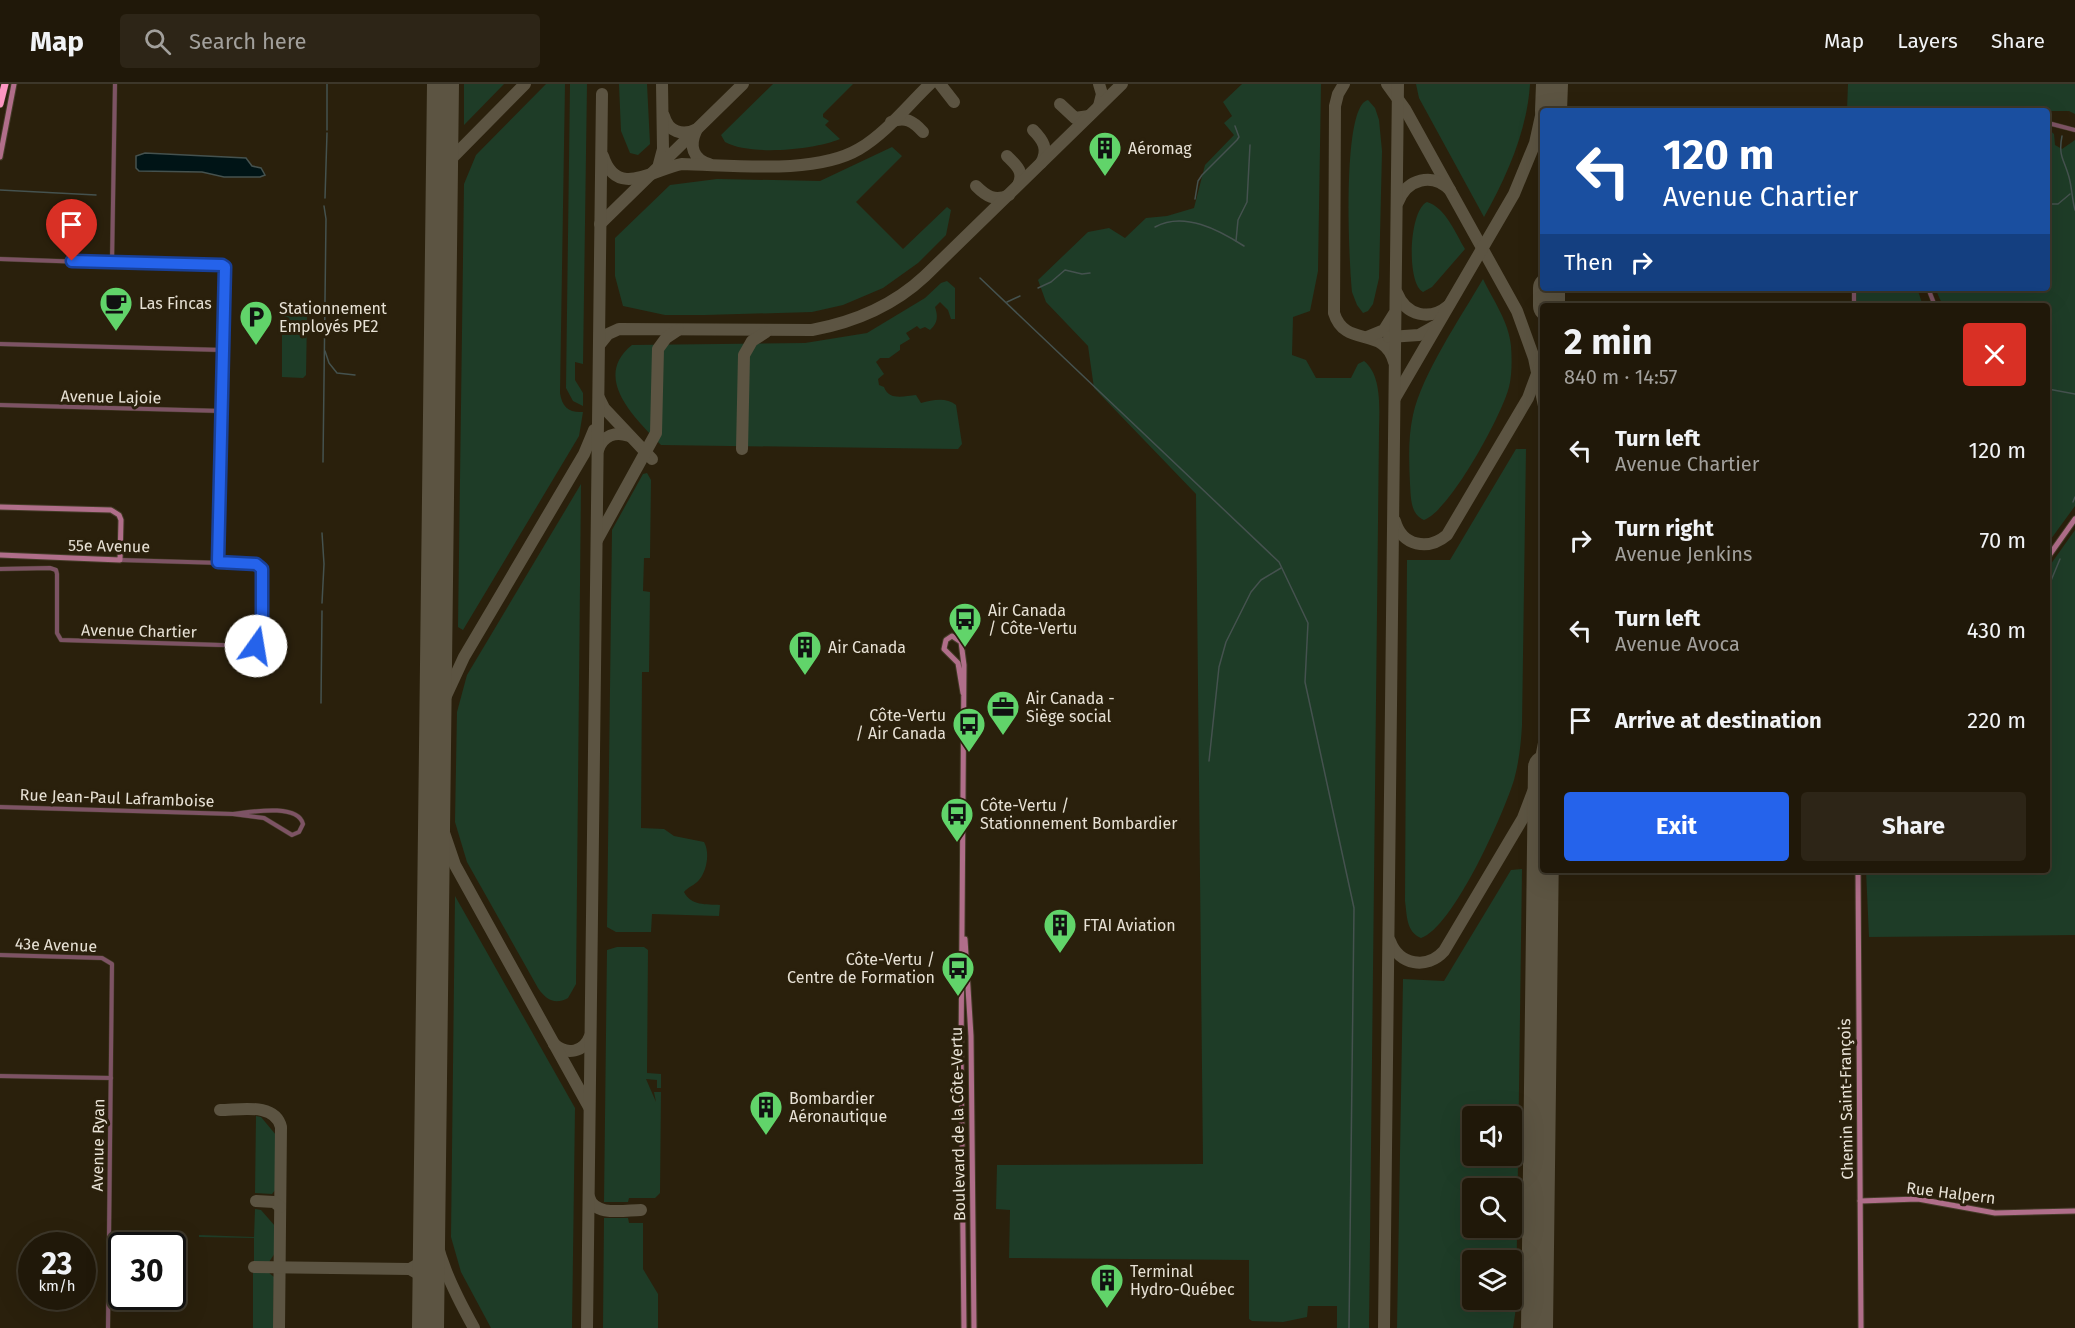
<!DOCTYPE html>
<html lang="en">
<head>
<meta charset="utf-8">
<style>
	body { margin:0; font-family:"Fira Sans",sans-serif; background:#2d2517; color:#f1f3f6; height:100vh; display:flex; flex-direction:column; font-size:22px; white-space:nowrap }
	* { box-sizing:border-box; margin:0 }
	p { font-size:20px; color:#a2a09c }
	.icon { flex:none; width:33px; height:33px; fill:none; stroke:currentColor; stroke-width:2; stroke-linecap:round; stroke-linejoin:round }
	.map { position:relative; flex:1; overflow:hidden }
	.drawer { position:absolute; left:1540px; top:219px; width:510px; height:570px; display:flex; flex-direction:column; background:#201809; border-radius:6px; box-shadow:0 6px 24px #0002,0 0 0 2px #3d372a }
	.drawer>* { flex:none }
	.banner { position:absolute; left:1540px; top:24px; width:510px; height:183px; border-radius:6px; box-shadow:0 6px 24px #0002,0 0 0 2px #3d372a; background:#1a4fa0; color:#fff; overflow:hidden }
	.tools { position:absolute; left:1462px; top:1022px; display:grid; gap:12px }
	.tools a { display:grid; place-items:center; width:60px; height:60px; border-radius:6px; background:#201809; box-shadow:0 6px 24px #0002,0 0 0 2px #3d372a; font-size:30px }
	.speed { position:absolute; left:18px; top:1148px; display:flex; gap:12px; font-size:30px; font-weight:700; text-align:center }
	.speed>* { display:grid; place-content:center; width:78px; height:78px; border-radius:50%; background:#201809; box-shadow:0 6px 24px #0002,0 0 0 2px #3d372a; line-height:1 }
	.speed small { font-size:15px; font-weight:400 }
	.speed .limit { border:3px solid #111; border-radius:9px; background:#fff; color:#111 }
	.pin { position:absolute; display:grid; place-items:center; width:51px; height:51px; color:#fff; margin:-62px -26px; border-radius:50% 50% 50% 0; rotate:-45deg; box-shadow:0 0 6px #0007 }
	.pin .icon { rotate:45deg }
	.me { position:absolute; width:66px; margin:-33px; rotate:13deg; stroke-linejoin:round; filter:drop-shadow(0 0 4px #0008) }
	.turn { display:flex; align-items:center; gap:21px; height:126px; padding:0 24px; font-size:27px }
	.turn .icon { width:78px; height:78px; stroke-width:2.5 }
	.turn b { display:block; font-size:42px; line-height:51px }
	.then { display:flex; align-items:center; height:57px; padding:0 24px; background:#0003; gap:12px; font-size:22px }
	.round { display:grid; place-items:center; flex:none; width:63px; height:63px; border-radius:6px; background:#2d2517 }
	.headline { display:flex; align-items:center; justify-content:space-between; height:102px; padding:0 24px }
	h1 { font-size:36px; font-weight:700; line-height:45px }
	.button { display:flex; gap:12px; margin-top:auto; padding:12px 24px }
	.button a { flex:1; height:69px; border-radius:6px; background:#2563eb; color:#fff; font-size:24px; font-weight:700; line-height:69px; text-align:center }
	.button a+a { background:#2d2517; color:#f1f3f6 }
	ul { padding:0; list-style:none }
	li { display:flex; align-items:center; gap:18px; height:90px; padding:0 24px }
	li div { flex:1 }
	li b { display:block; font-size:22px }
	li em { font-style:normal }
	header { display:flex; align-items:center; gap:36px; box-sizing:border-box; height:84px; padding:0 30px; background:#201809; border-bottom:2px solid #3d372a }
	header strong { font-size:28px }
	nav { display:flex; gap:33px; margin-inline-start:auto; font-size:21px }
	.search { width:420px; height:54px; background:#2d2517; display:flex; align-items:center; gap:15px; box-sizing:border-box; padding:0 21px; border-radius:6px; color:#a2a09c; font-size:22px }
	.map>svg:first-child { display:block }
	.green { fill:#1e3c27; fill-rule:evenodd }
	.water { fill:#001416; stroke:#45524f; stroke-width:1.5 }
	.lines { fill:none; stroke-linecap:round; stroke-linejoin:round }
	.stream { stroke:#45524f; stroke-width:1.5 }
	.taxiway { stroke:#5c5442; stroke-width:12 }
	.runway { stroke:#5c5442; stroke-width:32 }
	.street-casing { stroke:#443b28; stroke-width:5 }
	.secondary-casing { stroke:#443b28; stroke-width:7 }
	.highway-casing { stroke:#443b28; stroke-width:8 }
	.street { stroke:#7d5364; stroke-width:4 }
	.secondary { stroke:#b06e8a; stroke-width:5 }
	.highway { stroke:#fc96c2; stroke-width:7 }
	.route-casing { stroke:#184099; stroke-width:15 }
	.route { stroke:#2563eb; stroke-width:10 }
	.labels { text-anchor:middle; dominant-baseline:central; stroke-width:6; stroke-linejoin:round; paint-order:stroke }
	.poi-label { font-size:16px; fill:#e7e1d5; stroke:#2a200c; text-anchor:start }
	.street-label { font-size:16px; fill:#e7e1d5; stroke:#2a200c }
</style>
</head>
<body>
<header>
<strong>Map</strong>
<div class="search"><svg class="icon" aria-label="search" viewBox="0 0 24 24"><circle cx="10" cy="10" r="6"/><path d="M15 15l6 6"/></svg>Search here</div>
<nav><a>Map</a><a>Layers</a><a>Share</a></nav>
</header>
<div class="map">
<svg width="2075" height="1244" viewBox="0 0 2075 1244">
	<rect width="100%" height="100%" fill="#2a200c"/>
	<g class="green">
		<path d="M464 0H504L464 41Z"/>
		<path d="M546 0H565L560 309C562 323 569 329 583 328L579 352 463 546 458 543 464 100 476 71Z"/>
		<path d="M570 0H587L583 280 575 278V296L583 309V322L573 317 566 304Z"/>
		<path d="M619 0H647L650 60 638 71 630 69 621 47Z"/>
		<path d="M773 0H853L823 30V33L829 37 825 41 840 55C814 66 750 72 725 58L721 51Z"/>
		<path d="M1242 0H1321L1318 187 1310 227 1293 233 1292 271 1306 276 1316 294H1351L1358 280 1364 277C1383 292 1379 328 1379 349L1369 1244H1337V1222H1308L1307 1233 1283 1238 1252 1237 1249 1235V1176L1009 1174 1010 1126 996 1125 997 1081 1203 1080 1196 410 1094 304 1088 262 1046 218 1038 196 1088 148 1109 144 1125 154 1146 134 1167 132 1194 124 1205 81 1234 51 1224 39 1232 32 1223 18Z"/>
		<path d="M1416 0H1530C1527 47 1507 92 1484 133L1419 14Z"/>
		<path d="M1848 0H2075V30L2069 27H2048L1847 26Z"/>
		<path d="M1368 16 1375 24 1379 36 1382 67 1379 194 1373 220 1368 227 1363 229 1357 221 1352 208C1349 180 1341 22 1368 16Z"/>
		<path d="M2048 45 2054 50 2055 61 2062 65 2075 56V422L2048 459V222H1943L1935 204H2048Z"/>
		<path d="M892 63 902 72 856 118 903 165 947 123 951 126 946 151 918 179 883 204 843 221 812 228 705 231H665L623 222 615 192V154L670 101 717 95 820 97Z"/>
		<path d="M1427 118C1445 123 1456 150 1465 165L1432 203 1423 208C1406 199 1409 126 1427 118Z"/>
		<path d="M1483 195C1493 216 1509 238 1511 262 1512 275 1512 291 1509 303 1502 331 1450 427 1424 436 1410 430 1411 413 1410 400 1409 377 1408 353 1413 331 1422 290 1461 233 1483 195Z"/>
		<path d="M947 197 955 204V235H951L948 226 940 218 935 223C938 232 938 239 930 246L925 243 920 245 917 242 906 249 910 255 900 261V266L889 274H880L876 278 884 290 878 295 879 301 884 303C889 317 904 312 916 311L921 319C933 316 946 313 956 321L962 360 958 365 661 361C636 335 591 294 632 261L805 259 867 249 925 214 941 199Z"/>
		<path d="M1856 204H1917L1923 222H1856Z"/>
		<path d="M282 232H307L306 291 303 294 282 293Z"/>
		<path d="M1516 365H1526L1522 641C1521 659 1519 678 1514 696 1504 729 1453 844 1421 854 1406 848 1407 831 1405 817L1407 476H1450Z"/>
		<path d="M647 389 651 396 650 474H644L643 507 650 508 649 588H642L641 744 664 745 674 752 704 758C710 768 707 787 699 796 695 801 688 803 684 808 691 822 706 820 720 821L719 832 652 830 651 848H616L607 843 612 446 643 390Z"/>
		<path d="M581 400 576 900 568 914C555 921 546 916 538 904L467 778 455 738 457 628 467 591Z"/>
		<path d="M2075 446V851L1869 853 1866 786H2048V484Z"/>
		<path d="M1522 785 1516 1224 1513 1244H1397L1403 895 1444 897 1511 786ZM1473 1032H1512V1071H1473ZM1473 1104H1512V1143H1473ZM1473 1176H1512V1215H1473Z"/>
		<path d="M455 812 575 1024 572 1244H491L461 1188 451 1153Z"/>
		<path d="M617 863H644L648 866 647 989 661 990V1004H657V996L646 995 656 1018 654 1008H661L660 1109 655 1114H629L628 1118H604L607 866Z"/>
		<path d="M256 1032 261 1033 276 1051V1105L272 1110 255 1109Z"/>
		<path d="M255 1125 261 1126 275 1142V1169L269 1178 254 1177V1154L199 1153V1151L254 1153Z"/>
		<path d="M604 1134H628L629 1139H643V1185L658 1210V1244H603Z"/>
		<path d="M253 1188H268L274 1193 273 1244H253Z"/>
	</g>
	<path class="water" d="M145 69 246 74 252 82 261 84 265 91 260 93H224L202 88 139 87 136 84V72Z"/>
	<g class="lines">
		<g class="stream">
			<path d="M327 46V0"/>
			<path d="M2062 52C2058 72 2064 75 2069 93 2072 104 2072 115 2075 126"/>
			<path d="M0 106 96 111"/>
			<path d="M325 114 327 49"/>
			<path d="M1195 115 1198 97 1202 91 1237 56 1239 53 1235 42"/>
			<path d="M2048 120H2058L2070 110"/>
			<path d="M1155 143C1184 127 1219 146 1244 162"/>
			<path d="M1236 157 1238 136 1247 118 1250 61"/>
			<path d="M980 194 1279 478 1308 539 1305 598 1354 824 1349 1244"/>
			<path d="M1038 204 1051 198 1065 186 1082 190 1090 189"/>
			<path d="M1007 218 1020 212"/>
			<path d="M325 267 329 279 337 289 355 291"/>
			<path d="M2048 305 2075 310"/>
			<path d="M323 378 326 135 324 122"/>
			<path d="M2073 418 2075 413"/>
			<path d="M322 449 324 480 322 519"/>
			<path d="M2048 560 2050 499 2060 475"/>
			<path d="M321 619 322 527"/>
			<path d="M1209 677 1219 583 1226 558 1251 508 1261 496 1281 484"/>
		</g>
		<g class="taxiway">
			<path d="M940 0 954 18"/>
			<path d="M1099 0 1102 10 1099 22"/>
			<path d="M1344 0 1338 10 1335 22 1334 229C1345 265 1384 241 1394 278"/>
			<path d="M1387 0 1405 25 1517 227 1534 274 1544 322"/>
			<path d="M1060 20 1075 34 1089 32"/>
			<path d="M664 32C668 47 682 53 697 45"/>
			<path d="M891 38C905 32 913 37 923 48"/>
			<path d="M1033 46C1043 56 1049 65 1041 79"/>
			<path d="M696 47C689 62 693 75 709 80"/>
			<path d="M603 72C617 116 655 84 682 80 733 81 815 91 859 65 886 49 907 22 930 0"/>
			<path d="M1007 72C1016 81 1025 88 1018 101"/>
			<path d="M659 80 663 65 662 0"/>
			<path d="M976 102C986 112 995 118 1009 111"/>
			<path d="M442 104 453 73 525 0"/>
			<path d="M1398 118C1407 95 1432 88 1450 106"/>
			<path d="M600 140 743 0"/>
			<path d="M1397 209C1406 232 1430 237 1448 222"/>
			<path d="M1367 253 1384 246 1394 230"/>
			<path d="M1389 253 1419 251 1435 242"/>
			<path d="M600 260 608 250 619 245 812 246C855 238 893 222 925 192L1122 0"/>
			<path d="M599 314 604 324 652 375"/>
			<path d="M1395 314 1514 110 1535 59 1548 0"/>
			<path d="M742 365 744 271 752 257 766 248"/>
			<path d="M598 366C603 351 616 347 629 352"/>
			<path d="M1395 437C1402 462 1428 467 1447 451L1528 314 1544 271"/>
			<path d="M597 456 656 349 658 265 666 254 678 246"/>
			<path d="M1390 857C1399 881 1427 886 1444 867L1523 734 1536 700 1544 659"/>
			<path d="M554 960C567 972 584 968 590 952"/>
			<path d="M589 1023 455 781 441 740 436 699 438 648 445 614 464 573 584 370 594 346"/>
			<path d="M220 1026C240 1026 275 1018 281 1043L279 1244"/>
			<path d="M430 1056C436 1077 429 1104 431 1126 435 1170 453 1206 474 1244"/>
			<path d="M589 1113C594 1133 625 1126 641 1126"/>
			<path d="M256 1117 274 1118 280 1123"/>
			<path d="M254 1183 410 1185 422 1192 428 1207"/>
			<path d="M410 1185 422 1178 428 1165"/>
			<path d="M587 1244 602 10"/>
			<path d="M1384 1244 1398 0"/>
		</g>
		<g class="runway">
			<path d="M1551 27 1552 0"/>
			<path d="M1549 222V204"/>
			<path d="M428 1244 443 0"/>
			<path d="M1537 1244 1544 683"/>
		</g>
		<defs>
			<g id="street">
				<path d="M2048 39 2075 46"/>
				<path d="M0 175 225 183 218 478"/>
				<path d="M112 179 115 0"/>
				<path d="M1854 204V222"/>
				<path d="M1928 204 1935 222"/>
				<path d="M0 260 223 266"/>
				<path d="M0 321 222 327"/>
				<path d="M0 485 50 484 56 486 57 490V549L61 556 253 562 262 557V488L258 480 120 476"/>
				<path d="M0 723 233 730 264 734 292 751 299 748 303 740C298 719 250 728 233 730"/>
				<path d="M0 871 102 874 112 880 108 1244"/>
				<path d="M0 992 111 994"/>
			</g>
			<g id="secondary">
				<path d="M0 73 14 0"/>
				<path d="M0 423 111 426 119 431 121 436 120 476 0 471"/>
				<path d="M2048 473 2075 435"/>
				<path d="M963 609 958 579 944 565 946 556 952 552 961 558 964 581 961 972 964 1244"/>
				<path d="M1858 786 1861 1244"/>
				<path d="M965 855 971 952 974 1244"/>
				<path d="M1860 1117 1918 1115 1995 1129 2075 1127"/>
			</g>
			<path id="highway" d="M0 20 5 0"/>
		</defs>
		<use href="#street" class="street-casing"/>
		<use href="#secondary" class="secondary-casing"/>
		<use href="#highway" class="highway-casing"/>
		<use href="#street" class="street"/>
		<use href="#secondary" class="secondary"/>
		<use href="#highway" class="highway"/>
	</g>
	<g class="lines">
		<defs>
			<path id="route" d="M72 177 222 181 225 183 218 478 256 480 262 485V554L256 562"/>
		</defs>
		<use href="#route" class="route-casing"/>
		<use href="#route" class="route"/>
	</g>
	<defs>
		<symbol id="building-pin" viewBox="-11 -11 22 30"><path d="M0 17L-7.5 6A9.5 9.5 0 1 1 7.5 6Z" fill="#61d46a" stroke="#2a200c"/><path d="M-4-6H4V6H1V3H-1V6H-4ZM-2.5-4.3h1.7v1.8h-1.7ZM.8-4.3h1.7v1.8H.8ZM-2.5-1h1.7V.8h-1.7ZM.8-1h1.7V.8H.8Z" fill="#111"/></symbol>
		<symbol id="cafe-pin" viewBox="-11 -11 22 30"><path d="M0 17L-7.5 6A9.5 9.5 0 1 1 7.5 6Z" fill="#61d46a" stroke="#2a200c"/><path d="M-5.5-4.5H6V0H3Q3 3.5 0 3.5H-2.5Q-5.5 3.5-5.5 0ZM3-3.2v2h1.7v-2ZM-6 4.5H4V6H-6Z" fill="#111"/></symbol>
		<symbol id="parking-pin" viewBox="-11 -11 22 30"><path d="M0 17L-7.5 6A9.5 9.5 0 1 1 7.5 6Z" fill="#61d46a" stroke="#2a200c"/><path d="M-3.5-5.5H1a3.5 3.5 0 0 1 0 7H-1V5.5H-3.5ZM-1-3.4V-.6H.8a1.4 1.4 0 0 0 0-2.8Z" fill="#111"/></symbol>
		<symbol id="bus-pin" viewBox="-11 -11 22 30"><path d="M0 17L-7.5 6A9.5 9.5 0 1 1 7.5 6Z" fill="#61d46a" stroke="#2a200c"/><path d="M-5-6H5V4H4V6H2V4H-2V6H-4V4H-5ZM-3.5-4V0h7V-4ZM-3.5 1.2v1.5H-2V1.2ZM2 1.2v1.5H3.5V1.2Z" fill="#111"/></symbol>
		<symbol id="office-pin" viewBox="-11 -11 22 30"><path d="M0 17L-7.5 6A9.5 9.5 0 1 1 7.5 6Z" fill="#61d46a" stroke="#2a200c"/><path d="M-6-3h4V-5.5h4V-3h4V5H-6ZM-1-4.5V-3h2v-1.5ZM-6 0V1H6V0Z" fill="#111"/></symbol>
	</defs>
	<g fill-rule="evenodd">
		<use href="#building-pin" x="1086" y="45" width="38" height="52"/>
		<use href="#cafe-pin" x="97" y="200" width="38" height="52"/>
		<use href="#parking-pin" x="237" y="214" width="38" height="52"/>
		<use href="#bus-pin" x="946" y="516" width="38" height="52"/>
		<use href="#building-pin" x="786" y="544" width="38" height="52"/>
		<use href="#office-pin" x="984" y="604" width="38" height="52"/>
		<use href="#bus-pin" x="950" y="621" width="38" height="52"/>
		<use href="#bus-pin" x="938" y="711" width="38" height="52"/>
		<use href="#building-pin" x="1041" y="822" width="38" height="52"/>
		<use href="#bus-pin" x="939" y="865" width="38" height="52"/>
		<use href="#building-pin" x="747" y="1004" width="38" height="52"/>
		<use href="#building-pin" x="1088" y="1177" width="38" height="52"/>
	</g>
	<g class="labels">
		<g class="poi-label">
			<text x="1128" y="64">Aéromag</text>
			<text x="139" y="219">Las Fincas</text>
			<text x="279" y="224">Stationnement<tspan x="279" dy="18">Employés PE2</tspan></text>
			<text x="988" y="526">Air Canada<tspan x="988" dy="18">/ Côte-Vertu</tspan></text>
			<text x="828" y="563">Air Canada</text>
			<text x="1026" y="614">Air Canada -<tspan x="1026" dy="18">Siège social</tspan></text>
			<text x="946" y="631" text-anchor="end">Côte-Vertu<tspan x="946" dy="18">/ Air Canada</tspan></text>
			<text x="980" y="721">Côte-Vertu /<tspan x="980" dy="18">Stationnement Bombardier</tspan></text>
			<text x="1083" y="841">FTAI Aviation</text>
			<text x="935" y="875" text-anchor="end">Côte-Vertu /<tspan x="935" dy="18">Centre de Formation</tspan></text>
			<text x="789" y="1014">Bombardier<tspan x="789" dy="18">Aéronautique</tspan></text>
			<text x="1130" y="1187">Terminal<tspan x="1130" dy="18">Hydro-Québec</tspan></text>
		</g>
		<g class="street-label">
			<text transform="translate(111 313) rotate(1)">Avenue Lajoie</text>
			<text transform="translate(109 462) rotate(1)">55e Avenue</text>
			<text transform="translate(139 547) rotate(1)">Avenue Chartier</text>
			<text transform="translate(117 714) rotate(2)">Rue Jean-Paul Laframboise</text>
			<text transform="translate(56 861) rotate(2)">43e Avenue</text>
			<text transform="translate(1846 1015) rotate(-91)">Chemin Saint-François</text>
			<text transform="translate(958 1040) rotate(-91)">Boulevard de la Côte-Vertu</text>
			<text transform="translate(98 1061) rotate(-89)">Avenue Ryan</text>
			<text transform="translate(1951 1109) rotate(7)">Rue Halpern</text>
		</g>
	</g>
</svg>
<div class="tools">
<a><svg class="icon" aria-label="sound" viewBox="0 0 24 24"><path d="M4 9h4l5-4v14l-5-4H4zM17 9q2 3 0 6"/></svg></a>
<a><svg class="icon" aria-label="search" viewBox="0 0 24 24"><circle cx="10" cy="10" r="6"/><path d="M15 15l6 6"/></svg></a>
<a><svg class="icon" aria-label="layers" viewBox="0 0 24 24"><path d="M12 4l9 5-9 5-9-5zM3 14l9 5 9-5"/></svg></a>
</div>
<div class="speed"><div>23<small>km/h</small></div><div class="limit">30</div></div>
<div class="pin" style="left:72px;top:177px;background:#d93025"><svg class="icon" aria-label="arrive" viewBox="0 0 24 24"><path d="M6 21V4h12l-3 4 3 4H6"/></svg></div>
<svg class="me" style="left:256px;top:562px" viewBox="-20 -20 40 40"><circle r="19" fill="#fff"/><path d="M0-13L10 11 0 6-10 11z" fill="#2563eb"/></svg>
<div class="banner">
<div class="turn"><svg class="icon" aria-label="left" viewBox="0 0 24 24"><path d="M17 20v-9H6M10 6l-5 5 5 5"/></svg><div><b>120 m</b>Avenue Chartier</div></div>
<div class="then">Then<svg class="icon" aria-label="right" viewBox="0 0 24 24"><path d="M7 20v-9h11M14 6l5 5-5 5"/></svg></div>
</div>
<section class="drawer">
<div class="headline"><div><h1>2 min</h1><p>840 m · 14:57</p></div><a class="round" style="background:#d93025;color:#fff"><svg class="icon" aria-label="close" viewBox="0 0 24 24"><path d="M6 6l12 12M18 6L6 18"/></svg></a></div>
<ul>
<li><svg class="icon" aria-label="left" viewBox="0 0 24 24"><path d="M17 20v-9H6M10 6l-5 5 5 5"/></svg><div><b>Turn left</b><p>Avenue Chartier</p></div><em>120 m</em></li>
<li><svg class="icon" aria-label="right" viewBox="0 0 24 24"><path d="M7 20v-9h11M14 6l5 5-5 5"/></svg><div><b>Turn right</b><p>Avenue Jenkins</p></div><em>70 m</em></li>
<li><svg class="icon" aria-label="left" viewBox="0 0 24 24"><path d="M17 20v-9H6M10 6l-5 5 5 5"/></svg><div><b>Turn left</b><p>Avenue Avoca</p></div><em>430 m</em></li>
<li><svg class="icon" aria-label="arrive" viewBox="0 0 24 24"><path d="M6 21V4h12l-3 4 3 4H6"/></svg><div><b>Arrive at destination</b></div><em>220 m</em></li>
</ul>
<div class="button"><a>Exit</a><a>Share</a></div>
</section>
</div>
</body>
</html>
